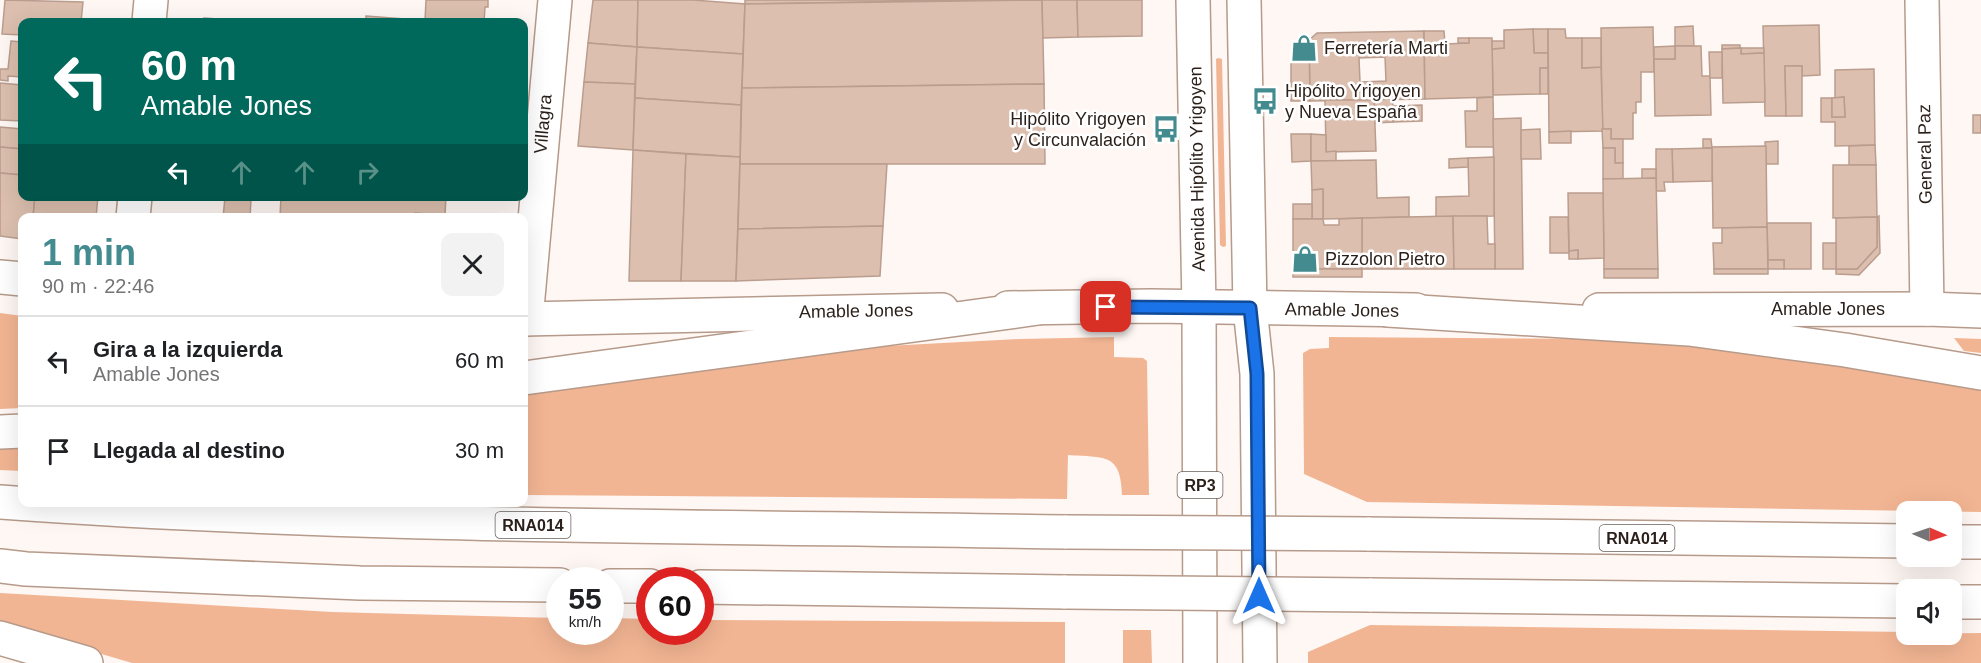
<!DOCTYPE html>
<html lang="es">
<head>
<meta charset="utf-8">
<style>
	body { margin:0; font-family:Arial,sans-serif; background:#f2f2f2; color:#202124; height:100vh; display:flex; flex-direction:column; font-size:22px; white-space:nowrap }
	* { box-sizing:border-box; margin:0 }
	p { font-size:20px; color:#757577 }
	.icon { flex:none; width:33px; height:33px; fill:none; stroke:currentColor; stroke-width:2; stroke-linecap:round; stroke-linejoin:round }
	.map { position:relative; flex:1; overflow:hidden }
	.side { position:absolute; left:18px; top:213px; width:510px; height:294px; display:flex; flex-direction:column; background:#fff; border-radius:12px; box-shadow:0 6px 24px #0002 }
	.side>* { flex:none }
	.banner { position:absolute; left:18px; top:18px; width:510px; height:183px; border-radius:12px; box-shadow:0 6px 24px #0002; background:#00695c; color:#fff; overflow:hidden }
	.needle { width:39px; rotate:92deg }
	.controls { position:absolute; left:1896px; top:501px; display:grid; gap:12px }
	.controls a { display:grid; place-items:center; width:66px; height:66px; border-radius:12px; background:#fff; box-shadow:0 6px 24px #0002; font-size:30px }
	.speed { position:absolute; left:546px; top:567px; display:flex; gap:12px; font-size:30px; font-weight:700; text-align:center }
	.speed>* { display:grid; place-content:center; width:78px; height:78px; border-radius:50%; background:#fff; box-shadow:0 6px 24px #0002; line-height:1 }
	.speed small { font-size:15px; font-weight:400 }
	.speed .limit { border:9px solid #d22; background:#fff; color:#111 }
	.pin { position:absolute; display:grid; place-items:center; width:51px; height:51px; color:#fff; margin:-26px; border-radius:12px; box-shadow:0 3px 9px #0006 }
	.me { position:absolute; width:66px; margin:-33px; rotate:0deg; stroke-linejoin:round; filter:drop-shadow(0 0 4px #0008) }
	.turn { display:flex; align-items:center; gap:21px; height:126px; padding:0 24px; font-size:27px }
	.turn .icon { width:78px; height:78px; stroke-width:2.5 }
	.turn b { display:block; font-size:42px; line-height:51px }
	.lanes { display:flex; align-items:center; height:57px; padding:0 24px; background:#0003; justify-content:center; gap:30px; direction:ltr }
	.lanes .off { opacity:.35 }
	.round { display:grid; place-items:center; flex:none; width:63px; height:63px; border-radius:12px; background:#f2f2f2 }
	.headline { display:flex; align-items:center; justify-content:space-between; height:102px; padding:0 24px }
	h1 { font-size:36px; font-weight:700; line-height:45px; color:#438b8f }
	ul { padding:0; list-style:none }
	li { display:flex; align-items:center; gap:18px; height:90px; padding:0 24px; border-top:2px solid #e0e0e0 }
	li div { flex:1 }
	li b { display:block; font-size:22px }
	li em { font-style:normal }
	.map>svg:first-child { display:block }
	.green { fill:#f2b593 }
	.building { fill:#dcbfae; stroke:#ba9d8e; stroke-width:1.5; fill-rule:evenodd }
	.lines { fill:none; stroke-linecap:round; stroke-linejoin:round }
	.minor-casing { stroke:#b69a8a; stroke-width:36 }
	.major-casing { stroke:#b69a8a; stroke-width:36 }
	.highway-casing { stroke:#b69a8a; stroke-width:36 }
	.minor { stroke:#fff; stroke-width:33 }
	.major { stroke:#fff; stroke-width:33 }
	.highway { stroke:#fff; stroke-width:33 }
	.highway-bridge-casing { stroke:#b69a8a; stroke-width:36; stroke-linecap:butt }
	.highway-bridge { stroke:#fff; stroke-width:33 }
	.route-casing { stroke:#114b97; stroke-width:15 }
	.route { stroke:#1a73e8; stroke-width:10 }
	.labels { text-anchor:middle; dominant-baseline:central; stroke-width:5; stroke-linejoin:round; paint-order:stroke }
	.shield { fill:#fff; stroke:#6a625e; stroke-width:1.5 }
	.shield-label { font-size:16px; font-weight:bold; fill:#2a1f19 }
	.poi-label { font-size:18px; fill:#2a1f19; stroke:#fff; text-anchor:start }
	.street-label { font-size:18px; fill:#2a1f19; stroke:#fff }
</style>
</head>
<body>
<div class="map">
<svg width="1981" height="663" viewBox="0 0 1981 663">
	<rect width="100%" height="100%" fill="#fef7f4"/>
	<g class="green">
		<path d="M1218 58 1222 59 1226 246 1223 247 1220 245 1216 59Z"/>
		<path d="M0 313 22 316V408L0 409Z"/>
		<path d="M1114 337V357L1143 358 1147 361 1149 495H1122C1121 452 1104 458 1068 455L1067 499 524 495V389L849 348 1020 339Z"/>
		<path d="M1329 337 1603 339 1681 343 1981 386V512L1367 502 1304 474 1303 356V353L1310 349 1329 348Z"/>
		<path d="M1954 338 1981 339V353L1964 351Z"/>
		<path d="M22 443V471L0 470V444Z"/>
		<path d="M0 593 332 612 559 618 560 632H610L611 618 649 619 650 632H700L701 620 1065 622V663H132L0 624Z"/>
		<path d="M1370 625 1906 632V634L1981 633V663H1308V652Z"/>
		<path d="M1123 630H1151L1152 663H1123Z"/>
	</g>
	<g class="building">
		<path d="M5 0 83 2 81 22H22V35L2 34Z"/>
		<path d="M426 0H488V7H485L484 22 425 21Z"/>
		<path d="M593 0H638L637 47 588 43Z"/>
		<path d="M638 0H693L745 4 743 54 637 47Z"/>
		<path d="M745 0H985L745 4Z"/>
		<path d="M1042 0 1044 84 742 88 745 4Z"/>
		<path d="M1042 0H1077L1078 37 1043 38Z"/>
		<path d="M1077 0H1142V36L1078 37Z"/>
		<path d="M366 16 417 20 416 22H366Z"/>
		<path d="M204 18 261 22H203Z"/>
		<path d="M1819 25 1820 75 1802 76V66H1785L1786 116H1765L1763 26Z"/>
		<path d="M1693 26 1694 46H1675V27Z"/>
		<path d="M1653 27 1654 72H1641V102H1636V113H1633V139H1611V129H1602L1601 28Z"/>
		<path d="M1533 29H1548V53H1534Z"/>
		<path d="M1533 29 1534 53H1548V68H1540V94L1493 95 1492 49 1504 48V30Z"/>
		<path d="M1548 29H1565L1566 38H1582V68L1601 67 1603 131 1549 132Z"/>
		<path d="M1424 31 1425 99 1310 101 1309 40 1317 33ZM1385 57 1386 81 1360 82 1359 58Z"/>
		<path d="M1424 31H1444L1445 44 1469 43V38H1492L1493 97 1425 99Z"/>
		<rect x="1458" y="38" width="11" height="5"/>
		<path d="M1582 38H1601V67L1582 68Z"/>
		<path d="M1309 40 1310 101H1291V58Z"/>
		<path d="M11 41 22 42V77L8 76V81L0 80V69H8Z"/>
		<path d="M1492 41H1504V48L1492 49Z"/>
		<path d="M588 43 637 47 635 84 584 82Z"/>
		<path d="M1722 45H1740V48L1722 49Z"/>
		<path d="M1675 46H1701L1702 76H1710L1711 115 1655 116 1654 59H1675Z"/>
		<path d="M1675 46V59H1654V47Z"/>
		<path d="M637 47 743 54 741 105 635 98Z"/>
		<path d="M1741 48H1764V53L1741 54Z"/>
		<path d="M1741 48V54L1764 53 1765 102 1723 103 1722 49Z"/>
		<path d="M1709 52H1722V78H1710Z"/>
		<path d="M1785 66H1802V116H1786Z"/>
		<rect x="1540" y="68" width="8" height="26"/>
		<path d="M1874 69 1875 145 1835 146V122H1821V98H1832V117H1845L1844 97 1835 98V70Z"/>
		<path d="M584 82 635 84 633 150 578 146Z"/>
		<path d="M0 83 22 85V121L0 120Z"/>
		<path d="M1044 84 1045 164H740L742 88Z"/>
		<path d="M1493 97 1494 147H1466L1465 111H1477V98Z"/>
		<path d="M1844 97 1845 117H1832V98Z"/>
		<path d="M635 98 741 105 740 157 633 150Z"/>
		<path d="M1393 99V122L1375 123 1374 100Z"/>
		<path d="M1325 100H1374L1376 151 1326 152Z"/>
		<path d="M1422 105V121L1393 122V106Z"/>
		<rect x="1973" y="115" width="8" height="18"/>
		<path d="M1521 118 1523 269H1495L1493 119Z"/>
		<path d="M0 127 22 129V149L0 147Z"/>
		<path d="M1540 129 1541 159H1521V130Z"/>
		<path d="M1602 129H1611V139H1623V163H1615V148H1603Z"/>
		<path d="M1571 131V143H1549V132Z"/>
		<path d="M1291 134H1311V161L1292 162Z"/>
		<path d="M1311 134 1326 135V152L1336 151V161H1311Z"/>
		<path d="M1703 139H1711L1712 148H1703Z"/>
		<path d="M1778 141V164H1766L1765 142Z"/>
		<path d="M1875 145 1876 165H1849V146Z"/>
		<path d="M1766 146 1767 227 1713 228 1712 147Z"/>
		<path d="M0 147 22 149V175L0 173Z"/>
		<path d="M1603 148H1615V163H1623V179H1603Z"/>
		<path d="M1712 148V181L1673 182 1672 149Z"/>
		<path d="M1656 149H1672L1673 182H1664L1665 191H1656Z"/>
		<path d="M633 150 686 154 681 281H629Z"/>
		<path d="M686 154 740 157 736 281H681Z"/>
		<path d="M1494 157V216L1436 217V197L1469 196 1468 158Z"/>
		<path d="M1468 158V167L1449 168V159Z"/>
		<path d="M1376 160 1377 198 1409 197V217L1323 219V189L1312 190 1311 161Z"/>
		<path d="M740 164H887L883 226 738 229Z"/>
		<path d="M1833 165H1876L1877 217 1833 218Z"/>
		<path d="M1642 169H1656V178L1642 179Z"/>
		<path d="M0 173 22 175V196H35L33 218H22V239L0 236Z"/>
		<path d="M1656 178 1658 269H1604L1603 179Z"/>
		<path d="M1323 189V219H1312V190Z"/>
		<path d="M1568 193H1603L1604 258 1578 259V250L1569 251Z"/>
		<path d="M35 196H98L96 218H33Z"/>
		<path d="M225 196H251V199Z"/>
		<path d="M281 196H446L445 215 415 213V218H280Z"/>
		<path d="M225 197 251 199 250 218H223Z"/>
		<rect x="1293" y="204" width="19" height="15"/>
		<path d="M1453 216 1454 269H1362V218Z"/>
		<path d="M1453 216H1487L1488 244H1495V269H1454Z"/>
		<path d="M1879 216 1880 253 1859 275 1836 274V269H1857L1877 247V217Z"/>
		<path d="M1550 217H1568L1569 253H1550Z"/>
		<path d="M1877 217V247L1857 269H1836V218Z"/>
		<path d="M1362 218V269H1313L1293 253V219H1323L1324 225H1339V219Z"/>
		<path d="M1767 223H1811V269H1784V260H1768Z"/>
		<path d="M883 226 880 276 736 281 738 229Z"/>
		<path d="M1767 227 1768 269H1714L1713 243H1722V228Z"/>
		<rect x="1823" y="243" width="13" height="26"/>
		<path d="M1578 250V259H1569V251Z"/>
		<path d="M1293 253 1313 269H1362V277H1293Z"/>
		<rect x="1768" y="260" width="16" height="9"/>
		<rect x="1604" y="269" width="54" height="9"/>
		<rect x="1714" y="269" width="54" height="5"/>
	</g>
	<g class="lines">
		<defs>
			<g id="minor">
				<path d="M1922 0 1927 309"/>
				<path d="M149 22 151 0"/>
				<path d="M133 218 135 196"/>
				<path d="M0 277 22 279"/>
				<path d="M1008 308 1151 306 1416 310"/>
				<path d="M1599 310 1927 309 1981 311"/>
				<path d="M524 319 942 310"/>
				<path d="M526 319 555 0"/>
			</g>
			<g id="major">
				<path d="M1193 0 1199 307 1200 663"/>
				<path d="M1244 0 1250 308 1257 374 1260 663"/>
			</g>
			<g id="highway">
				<path d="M1388 310 1689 329 1845 350 1981 373"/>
				<path d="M524 378 1038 308"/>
				<path d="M0 432 22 431"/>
				<path d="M0 502C355 528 711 526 1067 532"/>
				<path d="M1367 534 1906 541"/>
				<path d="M1952 542H1981"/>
				<path d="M0 566 26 569 360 583 560 585"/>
				<path d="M610 586H650"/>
				<path d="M700 587 1066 592"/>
				<path d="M1369 595 1906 601"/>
				<path d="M1952 602H1981"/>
				<path d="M0 638 86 663"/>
			</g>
		</defs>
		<use href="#minor" class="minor-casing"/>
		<use href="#major" class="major-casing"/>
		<use href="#highway" class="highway-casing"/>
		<use href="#minor" class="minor"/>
		<use href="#major" class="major"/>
		<use href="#highway" class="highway"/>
		<defs>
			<g id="highway-bridge">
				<path d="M1067 532 1367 534"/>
				<path d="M1066 592 1369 595"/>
			</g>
		</defs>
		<use href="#highway-bridge" class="highway-bridge-casing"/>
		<use href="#highway-bridge" class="highway-bridge"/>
	</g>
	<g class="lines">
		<defs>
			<path id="route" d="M1106 307 1250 308 1257 374 1259 596"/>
		</defs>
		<use href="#route" class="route-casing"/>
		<use href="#route" class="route"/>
	</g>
	<defs>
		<symbol id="shop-bare" viewBox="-9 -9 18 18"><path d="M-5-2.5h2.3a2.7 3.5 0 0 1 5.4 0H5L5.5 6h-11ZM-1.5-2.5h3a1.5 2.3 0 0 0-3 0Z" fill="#438b8f" stroke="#fff" stroke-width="2.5" paint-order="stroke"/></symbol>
		<symbol id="bus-bare" viewBox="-9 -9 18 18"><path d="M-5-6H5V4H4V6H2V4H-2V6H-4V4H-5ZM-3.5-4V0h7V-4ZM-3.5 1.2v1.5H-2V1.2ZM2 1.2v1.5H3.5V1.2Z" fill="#438b8f" stroke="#fff" stroke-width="2.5" paint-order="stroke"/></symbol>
	</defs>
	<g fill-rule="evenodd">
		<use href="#shop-bare" x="1285" y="29" width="38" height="38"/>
		<use href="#bus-bare" x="1246" y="82" width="38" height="38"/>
		<use href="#bus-bare" x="1147" y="110" width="38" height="38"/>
		<use href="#shop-bare" x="1286" y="240" width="38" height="38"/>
	</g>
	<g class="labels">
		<g class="shield">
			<rect x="1177.5" y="472" width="45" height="26" rx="4.5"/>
			<rect x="495.5" y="512" width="75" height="26" rx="4.5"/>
			<rect x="1599.5" y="525" width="75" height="26" rx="4.5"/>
		</g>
		<g class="shield-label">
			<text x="1200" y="485">RP3</text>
			<text x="533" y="525">RNA014</text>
			<text x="1637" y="538">RNA014</text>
		</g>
		<g class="poi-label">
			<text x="1324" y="48">Ferretería Marti</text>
			<text x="1285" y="91">Hipólito Yrigoyen<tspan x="1285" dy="21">y Nueva España</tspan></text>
			<text x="1146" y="119" text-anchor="end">Hipólito Yrigoyen<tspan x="1146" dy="21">y Circunvalación</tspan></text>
			<text x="1325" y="259">Pizzolon Pietro</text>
		</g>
		<g class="street-label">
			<text transform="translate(543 124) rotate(-85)">Villagra</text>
			<text transform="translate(1925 154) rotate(-91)">General Paz</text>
			<text transform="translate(1197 169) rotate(-91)">Avenida Hipólito Yrigoyen</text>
			<text x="1828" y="309">Amable Jones</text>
			<text transform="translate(1342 310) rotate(1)">Amable Jones</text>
			<text transform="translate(856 311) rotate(-1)">Amable Jones</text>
		</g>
	</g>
</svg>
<div class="controls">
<a><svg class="needle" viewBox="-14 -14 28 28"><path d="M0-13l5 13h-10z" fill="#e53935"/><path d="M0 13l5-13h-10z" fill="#757577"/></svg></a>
<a><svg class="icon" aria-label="sound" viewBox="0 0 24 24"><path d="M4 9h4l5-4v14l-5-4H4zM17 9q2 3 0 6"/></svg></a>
</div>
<div class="speed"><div>55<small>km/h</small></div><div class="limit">60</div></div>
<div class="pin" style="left:1106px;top:307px;background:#d93025"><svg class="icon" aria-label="arrive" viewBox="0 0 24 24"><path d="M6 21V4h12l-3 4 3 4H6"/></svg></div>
<svg class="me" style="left:1259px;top:596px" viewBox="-20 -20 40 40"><path d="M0-17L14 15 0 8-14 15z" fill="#1a73e8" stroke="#fff" stroke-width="4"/></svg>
<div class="banner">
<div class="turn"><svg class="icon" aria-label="left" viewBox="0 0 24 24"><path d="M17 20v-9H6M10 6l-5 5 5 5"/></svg><div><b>60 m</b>Amable Jones</div></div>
<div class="lanes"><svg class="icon" aria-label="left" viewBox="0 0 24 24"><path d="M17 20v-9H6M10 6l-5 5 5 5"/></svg><svg class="icon off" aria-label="ahead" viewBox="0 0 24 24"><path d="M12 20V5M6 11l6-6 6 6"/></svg><svg class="icon off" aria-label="ahead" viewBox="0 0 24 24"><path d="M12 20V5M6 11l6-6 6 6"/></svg><svg class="icon off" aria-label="right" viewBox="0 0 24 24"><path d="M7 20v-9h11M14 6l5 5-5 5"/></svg></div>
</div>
<section class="side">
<div class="headline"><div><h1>1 min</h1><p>90 m · 22:46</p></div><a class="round"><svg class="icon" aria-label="close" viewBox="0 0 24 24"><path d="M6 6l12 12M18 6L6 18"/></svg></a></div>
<ul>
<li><svg class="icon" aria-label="left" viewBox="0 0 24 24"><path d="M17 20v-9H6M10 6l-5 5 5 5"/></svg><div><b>Gira a la izquierda</b><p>Amable Jones</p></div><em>60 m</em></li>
<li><svg class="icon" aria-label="arrive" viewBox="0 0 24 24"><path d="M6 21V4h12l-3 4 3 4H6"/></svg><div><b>Llegada al destino</b></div><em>30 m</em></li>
</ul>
</section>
</div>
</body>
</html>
